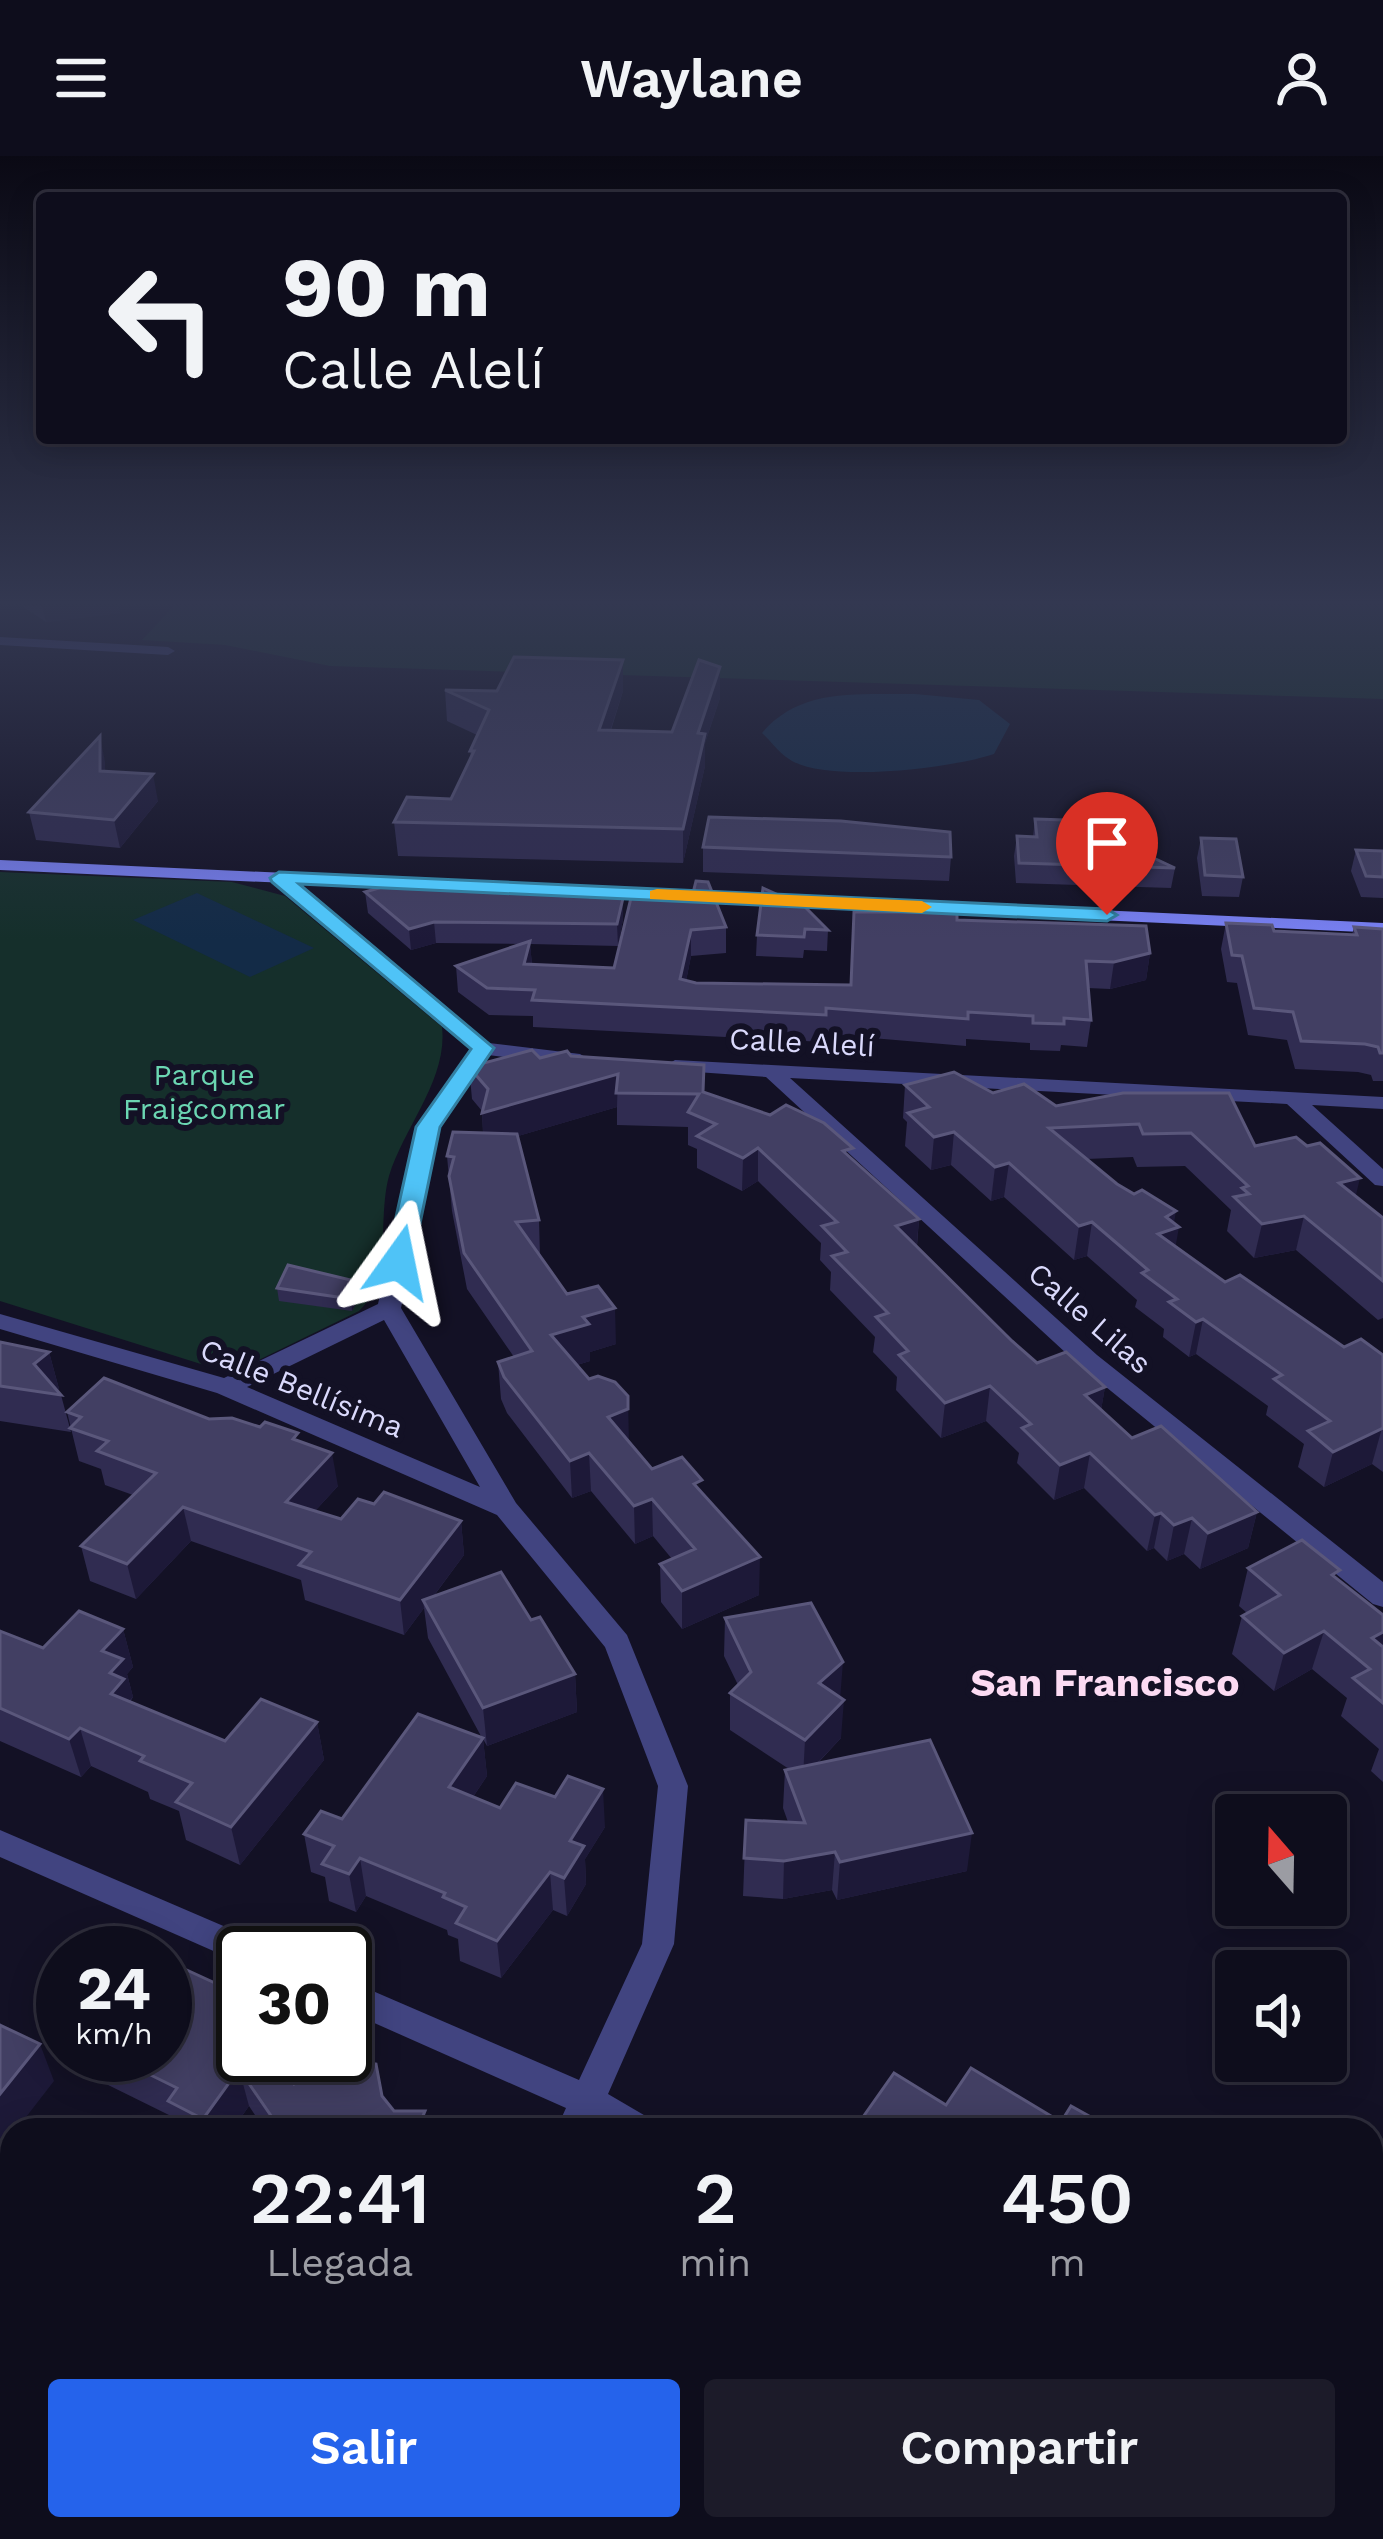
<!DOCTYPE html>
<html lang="es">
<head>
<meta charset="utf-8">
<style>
	body { margin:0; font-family:"Work Sans",sans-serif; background:#1c1b29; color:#f1f3f6; height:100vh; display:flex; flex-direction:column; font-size:45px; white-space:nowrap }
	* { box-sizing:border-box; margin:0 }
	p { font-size:39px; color:#9b9ca3 }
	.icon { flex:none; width:66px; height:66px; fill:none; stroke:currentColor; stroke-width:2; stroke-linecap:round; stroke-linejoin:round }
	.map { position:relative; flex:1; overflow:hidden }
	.panel { position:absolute; left:0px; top:1962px; width:1383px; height:423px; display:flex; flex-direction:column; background:#0e0d1c; border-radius:36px 36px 0 0; box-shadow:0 6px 30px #0003,0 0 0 3px #2e2d3b }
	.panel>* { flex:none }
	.banner { position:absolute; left:36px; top:36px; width:1311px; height:252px; border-radius:12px; box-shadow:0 6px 30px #0003,0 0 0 3px #2e2d3b; background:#0e0d1c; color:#f1f3f6; overflow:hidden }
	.needle { width:78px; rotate:340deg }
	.buttons { position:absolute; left:1215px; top:1638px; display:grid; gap:24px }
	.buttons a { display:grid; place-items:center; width:132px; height:132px; border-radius:12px; background:#0e0d1c; box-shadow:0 6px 30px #0003,0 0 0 3px #2e2d3b; font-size:60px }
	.speed { position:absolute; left:36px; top:1770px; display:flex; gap:24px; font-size:60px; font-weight:700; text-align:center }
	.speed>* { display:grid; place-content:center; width:156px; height:156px; border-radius:50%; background:#0e0d1c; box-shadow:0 6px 30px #0003,0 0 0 3px #2e2d3b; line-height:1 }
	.speed small { font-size:30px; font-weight:400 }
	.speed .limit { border:6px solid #111; border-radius:18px; background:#fff; color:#111 }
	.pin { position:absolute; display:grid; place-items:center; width:102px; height:102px; color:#fff; margin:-123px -51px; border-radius:50% 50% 50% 0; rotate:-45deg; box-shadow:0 0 12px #0007 }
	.pin .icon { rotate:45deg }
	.me { position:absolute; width:132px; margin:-66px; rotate:12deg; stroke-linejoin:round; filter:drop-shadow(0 0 9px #0008) }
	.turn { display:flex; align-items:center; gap:42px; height:252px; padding:0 48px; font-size:54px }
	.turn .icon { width:156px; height:156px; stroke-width:2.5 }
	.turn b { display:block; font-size:84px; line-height:102px }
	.eta { display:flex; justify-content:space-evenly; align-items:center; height:204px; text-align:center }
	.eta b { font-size:72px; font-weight:600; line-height:84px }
	.action { display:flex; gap:24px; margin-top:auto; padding:24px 48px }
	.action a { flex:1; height:138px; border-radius:12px; background:#2563eb; color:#fff; font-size:48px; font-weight:600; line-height:138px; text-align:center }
	.action a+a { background:#1c1b29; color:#f1f3f6 }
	header { display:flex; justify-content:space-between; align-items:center; height:156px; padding:0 48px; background:#0e0d1c; font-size:54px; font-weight:600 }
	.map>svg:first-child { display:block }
	.green { fill:#152f2b }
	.water { fill:#132b47 }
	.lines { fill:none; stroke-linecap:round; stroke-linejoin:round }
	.street { fill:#414480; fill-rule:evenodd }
	.secondary { fill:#7880f3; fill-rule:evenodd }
	.wall { fill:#302c51 }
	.shaded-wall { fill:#1d1938 }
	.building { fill:#423f63; stroke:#5a577b; stroke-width:3 }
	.route { fill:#4fc3f7; stroke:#337fa1; stroke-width:3 }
	.slow { fill:#f59e0b }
	.labels { text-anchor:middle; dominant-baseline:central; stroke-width:12; stroke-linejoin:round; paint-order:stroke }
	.street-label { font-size:30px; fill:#dad9fc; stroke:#131125 }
	.park-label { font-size:30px; fill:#6bd6b2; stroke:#131125 }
	.near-neighbourhood-label { font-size:39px; font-weight:bold; fill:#fcdbf3; stroke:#131125 }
</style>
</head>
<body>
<header><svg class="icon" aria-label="menu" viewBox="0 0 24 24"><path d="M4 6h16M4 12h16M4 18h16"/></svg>Waylane<svg class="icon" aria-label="person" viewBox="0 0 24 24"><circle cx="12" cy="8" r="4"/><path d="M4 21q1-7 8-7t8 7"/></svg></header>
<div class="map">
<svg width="1383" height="2383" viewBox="0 0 1383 2383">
	<rect width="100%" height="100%" fill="#131125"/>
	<g class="green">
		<path d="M174 450H1383V543L330 510 225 489 142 484Z"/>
		<path d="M0 716 232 726 285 740 442 871C448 923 404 971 389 1020 377 1063 393 1123 359 1155L242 1212 220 1214 0 1145Z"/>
	</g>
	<g class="water">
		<path d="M915 538 979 544 1010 568 994 598C953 612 825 628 789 603 779 597 771 585 762 577 801 531 858 539 915 538Z"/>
		<path d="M197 737 314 792 250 821 133 764Z"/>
	</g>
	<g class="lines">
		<g class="street">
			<path d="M0 481 168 491 175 495 168 499 0 489Z"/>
			<path d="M273 717H285L489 887 580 898 590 904 580 910 488 899 438 971 401 1152 516 1347 627 1479 688 1630 674 1788 608 1938 649 1962 654 1974H604L595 1968 592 1974H556L566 1952 345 1854V1823L579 1924 642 1788 658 1630 605 1491 497 1359 217 1237 0 1173V1158L224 1222 378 1148 418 971 472 893 273 725ZM384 1164 480 1331 247 1231Z"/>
			<path d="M675 904 1383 941V953L1312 949 1383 1013V1030L1375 1029 1287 948 790 922 1097 1199 1383 1426V1451L1373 1448 1079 1209 766 921 668 914 665 910Z"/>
			<path d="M0 1674 263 1787 268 1797H243V1808L0 1701Z"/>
			<path d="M327 2373H370L366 2383H323Z"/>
			<path d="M1152 2373H1200L1204 2383H1156Z"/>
		</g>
		<path class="secondary" d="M0 704 1383 767V777L0 714Z"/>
	</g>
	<g class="wall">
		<path d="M22 450H118L120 457 46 466Z"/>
		<path d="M720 511V542L705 587V610L683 707 398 700 394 666 451 643 471 603 470 595 477 579 447 565 445 534 623 535 611 574 672 576Z"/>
		<path d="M100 580 105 616 158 645 120 692 36 684 29 656Z"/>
		<path d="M1035 663 1073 689 1175 712 1171 732 1016 727 1014 700 1017 680 1033 681Z"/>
		<path d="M1201 682 1243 721 1239 741 1202 740 1197 702Z"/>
		<path d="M703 691 951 701 949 725 703 716Z"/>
		<path d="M1356 694 1383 695V742L1361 741 1351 715Z"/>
		<path d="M763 732 828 774 827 795 804 794 803 802 756 800 757 779Z"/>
		<path d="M365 736 623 742V763L618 790 530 788 532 809 614 812 631 742 726 771V797L691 800 686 825 696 827 850 829 957 764 1150 797 1146 824 1110 833 1088 832 1091 864 1087 891 1061 889 1060 895 1030 894V887L966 883V890L825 878 824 886 533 871V860L489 859 458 836 456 810 522 788 436 787 411 794 368 757Z"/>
		<path d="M1226 767 1274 775 1352 779 1354 771 1383 773V925H1373L1371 919 1358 916 1295 913 1287 884 1248 879 1237 827 1227 826 1221 793Z"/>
		<path d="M571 900 704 909V936L852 1004 919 1063 917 1090 1012 1185 1037 1207 1105 1231 1101 1254 1132 1282 1257 1356 1248 1392 1200 1413 1184 1398 1167 1405 1154 1392 1147 1395 1084 1332 1054 1344 1017 1307 1019 1297 986 1265 941 1282 896 1234 897 1221 873 1196 875 1181 830 1134 831 1116 820 1104 821 1087 758 1025 742 1035 697 1012V993L688 989V971L617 969V951L518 980 539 1064 540 1100 567 1138 616 1188 590 1196V1205L577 1209 629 1286 652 1313 702 1337 759 1439 682 1473 661 1446 660 1408 672 1403 653 1380 635 1388 591 1335 572 1342 507 1257 501 1243 498 1206 514 1201 467 1133 452 1055 447 1000 483 977 482 955 472 943 469 911Z"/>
		<path d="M905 929 993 937 1255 990 1356 1041 1383 1062V1162L1378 1164 1296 1094 1254 1102 1227 1075 1231 1054 1185 1010 1137 1011 1133 1001 1087 1003 1117 1028 1174 1067 1176 1091 1225 1126 1344 1191 1383 1199V1316L1372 1308 1324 1331 1298 1311 1304 1288 1266 1259 1268 1250 1196 1198 1189 1201 1163 1181 1164 1173 1135 1151 1137 1144 1087 1100 1074 1104 1004 1041 991 1045 951 1009 931 1014 905 990 907 966 903 962Z"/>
		<path d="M277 1132 361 1138 352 1155 279 1145Z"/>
		<path d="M0 1186 49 1196 59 1233 57 1234 61 1239 71 1276 0 1265Z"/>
		<path d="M67 1256 209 1263 300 1286 338 1330 315 1355 341 1363 374 1348 461 1365 464 1399 433 1441 531 1464 575 1518 577 1556 487 1590 483 1583 487 1620 473 1641 500 1652 605 1671 585 1703 586 1728 567 1760 553 1754 501 1822 460 1805 458 1783 448 1779 447 1774 366 1740 356 1756 329 1745 325 1721 311 1716 304 1678 342 1663 482 1582 428 1482 424 1452 404 1479 305 1444 301 1424 191 1385 136 1443 90 1425 81 1390 133 1339 105 1329 101 1313 79 1305Z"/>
		<path d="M1248 1412 1338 1423 1383 1459V1626L1371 1615 1379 1593 1341 1560 1347 1542 1312 1513 1274 1535 1232 1498 1242 1460 1247 1457 1239 1450Z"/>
		<path d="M725 1462 840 1541 841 1582 817 1608 967 1715 837 1744 832 1734 783 1743 743 1740 746 1664 788 1666 783 1652 785 1614 789 1613 730 1574V1537L738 1529 724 1500Z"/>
		<path d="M123 1473 133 1511 127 1518 133 1541 130 1546 225 1585 317 1566 324 1604 240 1709 186 1684 179 1655 150 1643 148 1636 91 1610 81 1621 0 1585V1475L43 1492Z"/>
		<path d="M91 1899H285L279 1906 294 1928 382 1940 394 1955 428 1974H265L249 1950 232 1974H177L173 1961 100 1925Z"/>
		<path d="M946 1949 1061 1966 1098 1965 1095 1974H861L863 1961Z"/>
		<path d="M0 2281 12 2287V2373H237L231 2383H0Z"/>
		<path d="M749 2373H782L771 2383H760Z"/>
		<path d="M791 2373H1091L1102 2383H792Z"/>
		<path d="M1320 2373H1371L1383 2383H1330Z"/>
	</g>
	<g class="shaded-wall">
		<path d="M42 450H118L120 457 46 466Z"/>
		<path d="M623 504V535L600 606 599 574Z"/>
		<path d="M720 511V542L705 587V610L683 707V673L698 577Z"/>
		<path d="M100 580 105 606V643L100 615Z"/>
		<path d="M153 618 158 645 120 692 114 664Z"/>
		<path d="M623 742V763L618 790 617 768Z"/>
		<path d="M434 766 436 787 411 794 409 773Z"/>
		<path d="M691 774V800L681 850 680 823Z"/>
		<path d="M530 785 532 811 525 835 524 808Z"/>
		<path d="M1150 797 1146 824 1110 833 1114 806Z"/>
		<path d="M618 918 617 951 484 990 482 957Z"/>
		<path d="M954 976 951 1009 931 1014 934 981Z"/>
		<path d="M758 992V1025L742 1035 743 1002Z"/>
		<path d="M1009 1007 1004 1041 991 1045 995 1011Z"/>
		<path d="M1360 1022 1352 1056 1339 1027Z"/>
		<path d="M1176 1055 1173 1073 1179 1071 1173 1105 1158 1078 1166 1061Z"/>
		<path d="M1304 1060 1296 1094 1254 1102 1262 1068Z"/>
		<path d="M919 1063 916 1096 896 1070Z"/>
		<path d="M1092 1066 1087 1100 1074 1104 1079 1070Z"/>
		<path d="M359 1126 361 1138 352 1155 351 1143Z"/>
		<path d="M615 1152 616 1188 590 1196V1205L554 1216 551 1179 583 1161Z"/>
		<path d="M1203 1163 1196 1198 1189 1201 1196 1166Z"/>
		<path d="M49 1196 59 1233 52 1238 34 1208Z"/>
		<path d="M990 1230 986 1265 941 1282 945 1247Z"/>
		<path d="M1105 1231 1099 1266 1085 1239Z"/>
		<path d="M628 1240 629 1290 608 1261Z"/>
		<path d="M1382 1272 1372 1308 1324 1331 1333 1296Z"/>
		<path d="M332 1297 338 1330 292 1380 286 1346Z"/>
		<path d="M589 1297 591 1335 572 1342 570 1305Z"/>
		<path d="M1090 1297 1084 1332 1054 1344 1060 1309Z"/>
		<path d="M652 1343 653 1380 635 1388 634 1350Z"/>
		<path d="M183 1351 191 1385 136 1443 127 1408Z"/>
		<path d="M1257 1356 1248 1392 1200 1413 1208 1377Z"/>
		<path d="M1161 1357 1154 1392 1147 1395 1155 1359Z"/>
		<path d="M1192 1362 1184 1398 1167 1405 1174 1369Z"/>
		<path d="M461 1365 464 1399 426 1450 423 1444 424 1452 404 1479 400 1444Z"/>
		<path d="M760 1401 759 1439 682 1473V1435Z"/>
		<path d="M123 1473 133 1511 127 1518 133 1541 130 1544 135 1561 122 1576 102 1495Z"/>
		<path d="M1324 1475 1312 1513 1274 1535 1284 1497Z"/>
		<path d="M1383 1476V1505L1372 1482Z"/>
		<path d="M843 1506 840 1544 819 1527Z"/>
		<path d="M575 1518 577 1556 487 1590 483 1552Z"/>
		<path d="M844 1544 841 1582 803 1622 805 1584Z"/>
		<path d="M317 1566 324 1604 240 1709 231 1671Z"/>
		<path d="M80 1572 91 1610 81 1621 69 1583Z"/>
		<path d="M483 1582 487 1620 454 1669 449 1631Z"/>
		<path d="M603 1633 605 1671 585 1703 586 1728 567 1760 564 1722 570 1685Z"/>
		<path d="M972 1677 967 1715 837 1744 840 1706Z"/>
		<path d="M835 1696 832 1734 783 1743 784 1705Z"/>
		<path d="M360 1702 366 1740 356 1756 349 1718Z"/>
		<path d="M550 1716 553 1754 501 1822 497 1785Z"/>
		<path d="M40 1888 54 1925 16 1974H12V1979L0 1994V1938Z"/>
		<path d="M239 1913 249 1950 232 1974H206L203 1963Z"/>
		<path d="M425 1955 428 1974H417Z"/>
		<path d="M216 2373H237L231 2383H214Z"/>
		<path d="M766 2373H782L771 2383H766Z"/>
	</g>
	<g class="building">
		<path d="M514 501 623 504 599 574 672 576 699 504 720 511 698 577 705 578 683 673 394 666 407 641 451 643 474 595H470L489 554 445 534 497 535Z"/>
		<path d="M100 580V615L153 618 114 664 29 656Z"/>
		<path d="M709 661 841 665 950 676 951 701 703 691Z"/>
		<path d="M1035 663 1065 664 1073 689 1115 684 1175 712 1019 707 1017 680 1037 681Z"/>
		<path d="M1201 682 1236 683 1243 721 1205 719Z"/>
		<path d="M1356 694 1383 695V721L1366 720Z"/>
		<path d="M696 725 708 726 726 771 691 774 680 823 696 827 851 829 854 756H957V764L1146 770 1150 797 1114 806 1086 805 1091 864 1064 862V868L1033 867V860L968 856V863L826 852V859L532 844 535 834 487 832 456 810 530 785 524 808 614 812 631 742 693 737Z"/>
		<path d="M396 727 567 740 568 735 593 736 591 741 623 742 617 768 434 766 409 773 365 736Z"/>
		<path d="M763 732 805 751 828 774 805 773 804 781 757 779Z"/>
		<path d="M1226 767 1272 769 1274 775 1357 779 1354 771 1383 773V897H1380L1378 891 1365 888 1301 885 1293 856 1254 852 1242 800 1232 799Z"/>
		<path d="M532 894 540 902 567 895 571 900 704 909 703 936 770 959 786 949 824 967 853 992 843 995 919 1063 896 1070 1012 1185 1037 1207 1066 1196 1105 1231 1085 1239 1132 1282 1161 1270 1257 1356 1208 1377 1192 1362 1174 1369 1161 1357 1155 1359 1090 1297 1060 1309 1022 1272 1031 1268 990 1230 945 1247 899 1199 908 1195 876 1161 888 1157 832 1100 847 1096 822 1070 837 1066 758 992 743 1002 697 980 716 968 688 956 699 938 616 937 618 918 482 957 488 933 469 911Z"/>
		<path d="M954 916 993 937 1024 928 1056 950 1123 937H1229L1255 990 1296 981 1307 990 1320 987 1360 1022 1339 1027 1383 1062V1125L1304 1060 1262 1068 1234 1041 1249 1038 1242 1032 1248 1030 1191 977 1143 978 1139 968 1049 972 1117 1028 1134 1038 1142 1034 1176 1055 1166 1061 1179 1071 1158 1078 1225 1126 1240 1119 1344 1191 1361 1183 1383 1199V1272L1333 1296 1308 1275 1330 1265 1274 1223 1282 1219 1203 1163 1196 1166 1169 1146 1177 1143 1142 1117 1148 1114 1092 1066 1079 1070 1009 1007 995 1011 954 976 934 981 908 957 929 951 905 929Z"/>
		<path d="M453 976 517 978 539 1064 516 1066 567 1138 598 1130 615 1152 583 1161 589 1168 551 1179 589 1223 598 1220 615 1226 628 1240V1253L608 1261 652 1313 682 1301 702 1324 694 1328 760 1401 682 1435 660 1408 695 1393 652 1343 634 1350 589 1297 570 1305 504 1221 498 1206 532 1195 464 1097 449 1020 454 1001 447 1000Z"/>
		<path d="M288 1109 359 1126 351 1143 277 1132Z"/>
		<path d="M0 1186 49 1196 34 1208 61 1239 0 1230Z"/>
		<path d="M104 1222 209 1263 232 1262 260 1271 265 1266 298 1277 293 1283 332 1297 286 1346 341 1363 358 1343 374 1348 384 1336 461 1365 400 1444 299 1409 311 1396 183 1351 127 1408 81 1390 156 1317 97 1295 108 1285 70 1272 81 1261 67 1256Z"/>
		<path d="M1302 1384 1340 1414 1332 1419 1383 1459V1476L1372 1482 1383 1491V1547L1353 1522 1370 1513 1324 1475 1284 1497 1242 1460 1280 1439 1248 1412Z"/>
		<path d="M501 1416 531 1464 540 1461 575 1518 483 1552 423 1444Z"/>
		<path d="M811 1447 843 1506 819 1527 844 1544 805 1584 730 1537 751 1516 725 1462Z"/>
		<path d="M79 1455 123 1473 102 1495 123 1503 110 1517 124 1523 111 1538 225 1585 261 1543 317 1566 231 1671 176 1646 192 1627 140 1605 144 1600 80 1572 69 1583 0 1552V1475L43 1492Z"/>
		<path d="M418 1558 483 1582 449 1631 500 1652 516 1627 555 1641 568 1620 603 1633 570 1685 584 1690 564 1722 550 1716 497 1785 456 1767 466 1751 443 1741 445 1737 360 1702 349 1718 322 1708 334 1690 304 1678 321 1655 342 1663Z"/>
		<path d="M930 1584 972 1677 840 1706 835 1696 784 1705 744 1702 746 1664 805 1667 785 1614Z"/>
		<path d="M165 1804 243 1840V1899H274L294 1928 345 1903 376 1908 382 1940 394 1955H425L417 1974H273L278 1970 239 1913 203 1963 168 1945 177 1932 110 1899H165Z"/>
		<path d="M0 1869 40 1888 0 1938Z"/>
		<path d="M971 1912 1061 1966 1071 1950 1098 1965 1092 1974H883L863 1961 894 1917 946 1949Z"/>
		<path d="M1383 2170V2383H1380L1369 2373H1371V2185Z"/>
		<path d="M0 2281 12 2287V2368L0 2361Z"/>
		<path d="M13 2373H220L214 2383H7Z"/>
		<path d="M798 2373H1091L1102 2383H799Z"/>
	</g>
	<linearGradient id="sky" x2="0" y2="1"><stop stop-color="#0a0914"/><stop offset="0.57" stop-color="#333851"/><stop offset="1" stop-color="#333851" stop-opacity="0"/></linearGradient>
	<rect width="1383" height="784" fill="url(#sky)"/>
	<path class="route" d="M279 716 1107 753 1117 759 1107 765 299 728 494 892 440 971 412 1106 399 1114 386 1106 416 971 471 893 272 726 270 722Z"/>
	<path class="slow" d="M657 733 922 745 932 751 922 757 650 743V735Z"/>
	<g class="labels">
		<g class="street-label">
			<text transform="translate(802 886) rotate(3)">Calle Alelí</text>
			<text transform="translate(1090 1162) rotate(41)">Calle Lilas</text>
			<text transform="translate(302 1232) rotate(22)">Calle Bellísima</text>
		</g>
		<g class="park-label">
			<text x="204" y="918">Parque<tspan x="204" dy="34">Fraigcomar</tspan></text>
		</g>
		<g class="near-neighbourhood-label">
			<text x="1105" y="1526">San Francisco</text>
		</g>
	</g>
</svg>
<div class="buttons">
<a><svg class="needle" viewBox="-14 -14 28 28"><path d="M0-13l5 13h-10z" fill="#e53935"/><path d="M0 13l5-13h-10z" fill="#9b9ca3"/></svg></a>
<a><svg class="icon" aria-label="sound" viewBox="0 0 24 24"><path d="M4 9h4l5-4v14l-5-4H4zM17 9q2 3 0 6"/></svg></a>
</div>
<div class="speed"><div>24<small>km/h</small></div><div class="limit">30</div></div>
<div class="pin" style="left:1107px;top:759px;background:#d93025"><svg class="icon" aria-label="arrive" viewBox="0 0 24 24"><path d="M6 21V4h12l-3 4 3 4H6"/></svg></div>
<svg class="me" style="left:399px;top:1106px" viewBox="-20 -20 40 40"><path d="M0-17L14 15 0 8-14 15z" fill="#4fc3f7" stroke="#fff" stroke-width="4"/></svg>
<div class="banner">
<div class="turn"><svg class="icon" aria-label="left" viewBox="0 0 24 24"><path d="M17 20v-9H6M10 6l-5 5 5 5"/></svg><div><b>90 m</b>Calle Alelí</div></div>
</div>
<section class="panel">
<div class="eta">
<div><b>22:41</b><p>Llegada</p></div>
<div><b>2</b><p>min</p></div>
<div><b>450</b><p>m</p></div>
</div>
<div class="action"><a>Salir</a><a>Compartir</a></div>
</section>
</div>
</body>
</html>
